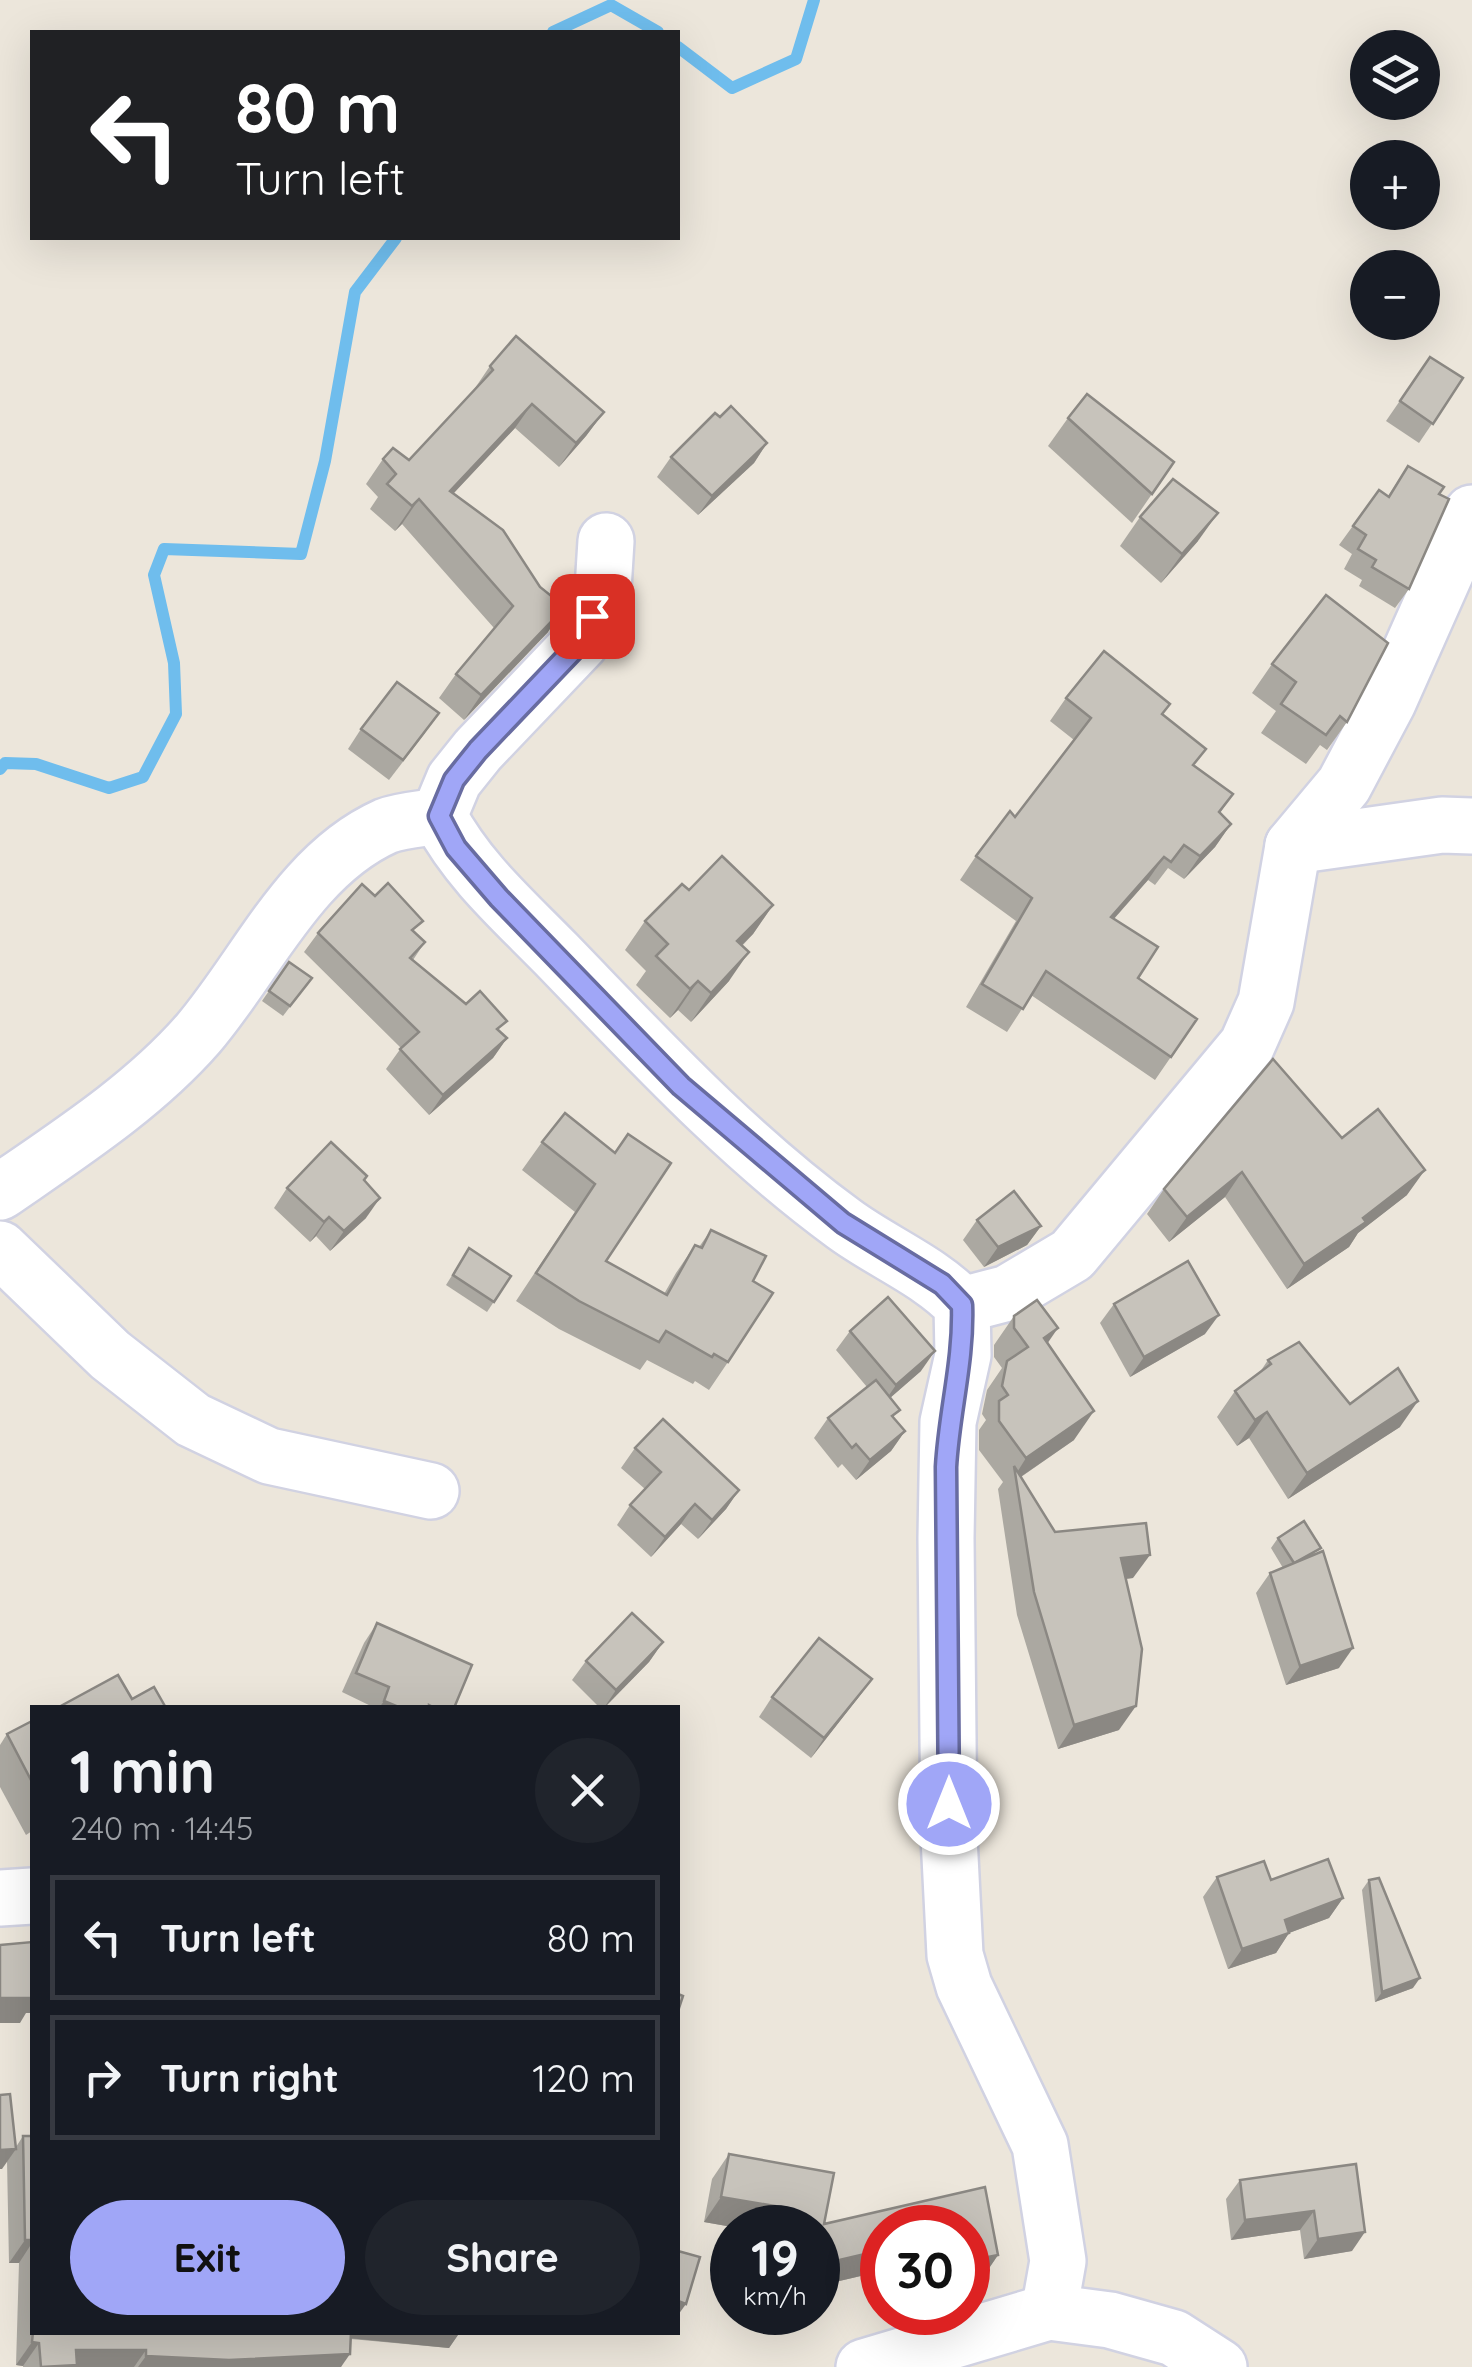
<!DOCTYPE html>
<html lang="en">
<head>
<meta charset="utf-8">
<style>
	body { margin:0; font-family:Quicksand,sans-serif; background:#20242c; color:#f1f3f6; height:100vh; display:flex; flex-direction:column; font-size:38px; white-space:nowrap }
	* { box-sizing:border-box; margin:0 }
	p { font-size:32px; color:#9ea1a6 }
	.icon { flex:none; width:55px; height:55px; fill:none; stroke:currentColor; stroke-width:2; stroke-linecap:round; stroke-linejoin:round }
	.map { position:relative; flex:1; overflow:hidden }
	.sheet { position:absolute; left:30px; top:1705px; width:650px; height:630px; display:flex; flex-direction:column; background:#171b24; border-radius:0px; box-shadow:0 10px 40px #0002 }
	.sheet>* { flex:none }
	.hud { position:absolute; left:30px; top:30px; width:650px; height:210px; border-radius:0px; box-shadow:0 10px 40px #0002; background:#202124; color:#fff; overflow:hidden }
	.controls { position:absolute; left:1350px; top:30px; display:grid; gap:20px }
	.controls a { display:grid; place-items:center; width:90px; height:90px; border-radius:50%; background:#171b24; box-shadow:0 10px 40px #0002; font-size:50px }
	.speed { position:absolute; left:710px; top:2205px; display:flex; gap:20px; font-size:50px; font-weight:700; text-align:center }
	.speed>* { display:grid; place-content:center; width:130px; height:130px; border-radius:50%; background:#171b24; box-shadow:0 10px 40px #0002; line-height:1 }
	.speed small { font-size:25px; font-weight:400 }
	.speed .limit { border:15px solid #d22; background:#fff; color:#111 }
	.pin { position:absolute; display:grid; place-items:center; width:85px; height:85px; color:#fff; margin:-42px; border-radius:20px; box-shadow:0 5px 15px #0006 }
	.me { position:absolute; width:110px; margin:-55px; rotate:0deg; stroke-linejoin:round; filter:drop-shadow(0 0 8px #0008) }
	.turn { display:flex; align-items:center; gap:35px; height:210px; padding:0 40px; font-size:45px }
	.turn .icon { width:130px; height:130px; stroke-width:2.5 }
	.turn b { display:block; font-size:70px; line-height:85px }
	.round { display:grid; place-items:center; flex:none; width:105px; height:105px; border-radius:52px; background:#20242c }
	.summary { display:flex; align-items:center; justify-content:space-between; height:170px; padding:0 40px }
	h1 { font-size:60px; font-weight:700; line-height:75px }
	.primary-button { display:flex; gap:20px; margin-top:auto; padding:20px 40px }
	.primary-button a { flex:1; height:115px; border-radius:60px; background:#a0a6f7; color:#111; font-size:40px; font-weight:700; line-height:115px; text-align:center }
	.primary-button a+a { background:#20242c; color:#f1f3f6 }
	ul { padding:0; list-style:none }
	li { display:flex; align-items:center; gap:30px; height:125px; margin:0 20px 15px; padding:0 20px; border:5px solid #363941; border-radius:0px }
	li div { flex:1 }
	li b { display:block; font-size:38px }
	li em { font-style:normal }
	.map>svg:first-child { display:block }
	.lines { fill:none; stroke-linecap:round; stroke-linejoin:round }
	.stream { stroke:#6fbded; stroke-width:12 }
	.minor-casing { stroke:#d1d2e2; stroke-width:60 }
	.minor { stroke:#fff; stroke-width:55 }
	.wall { fill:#aba8a1 }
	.shaded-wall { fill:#8b8883 }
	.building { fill:#c7c3bb; stroke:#8b8883; stroke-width:2.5 }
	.route-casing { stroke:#686ca1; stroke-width:25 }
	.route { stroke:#a0a6f7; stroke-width:18 }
</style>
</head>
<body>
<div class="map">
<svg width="1472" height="2367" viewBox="0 0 1472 2367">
	<rect width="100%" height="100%" fill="#ece6db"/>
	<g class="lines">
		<g class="stream">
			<path d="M553 32 611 5 658 32"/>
			<path d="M678 47 732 88 796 59 814 0"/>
			<path d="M0 769 5 763 36 764 109 788 143 777 176 714 174 663 154 575 164 549 301 554 325 461 355 292 396 238"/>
		</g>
		<defs>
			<g id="minor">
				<path d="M606 541 603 589 581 642 478 750 454 780 439 816C468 871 513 910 556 954 648 1049 736 1145 844 1224 882 1252 930 1271 962 1305L963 1355 948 1422 946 1538 949 1837 955 1955 964 1986 1040 2145 1058 2261 1049 2312"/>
				<path d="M1293 846 1442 825 1472 826"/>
				<path d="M0 1192C68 1145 143 1097 198 1034 257 965 299 865 386 826 402 820 422 819 439 816"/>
				<path d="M0 1249 110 1355 193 1420 269 1456 431 1491"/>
				<path d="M962 1305 1008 1293 1072 1255 1247 1045 1266 1002 1293 846 1344 785 1388 702 1472 513"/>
				<path d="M0 1898 32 1896"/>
				<path d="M864 2367 1049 2312 1110 2320 1174 2338 1219 2367"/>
			</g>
		</defs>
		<use href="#minor" class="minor-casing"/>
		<use href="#minor" class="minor"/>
	</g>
	<g class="wall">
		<path d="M1430 357 1463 378 1419 443 1386 421Z"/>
		<path d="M490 366 604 412 586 436 559 467 515 428 454 493 548 632 464 720 439 698 456 674 494 628 402 524 395 531 370 509 378 497 366 484 383 459 409 460 473 391Z"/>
		<path d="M720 417 767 443 754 463 698 515 657 477 671 457Z"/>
		<path d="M1068 418 1174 462 1132 523 1048 446Z"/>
		<path d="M1408 466 1439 494 1409 589 1395 608 1359 586 1362 580 1344 569 1352 554 1339 545 1379 490 1388 496Z"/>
		<path d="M1140 517 1198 541 1161 583 1120 546Z"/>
		<path d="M1272 664 1347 722 1327 750 1320 745 1306 764 1261 733 1276 711 1252 693Z"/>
		<path d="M1066 698 1170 704 1163 714 1194 765 1233 794 1220 813 1231 824 1215 847 1184 879 1168 868 1155 885 1148 880 1114 919 1138 978 1197 1019 1155 1080 1031 995 1007 1032 966 1007 1016 921 960 880 976 856 1015 817 1074 740 1050 721Z"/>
		<path d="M361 729 425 733 389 780 348 749Z"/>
		<path d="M689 890 773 905 753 934 742 946 729 981 691 1022 678 1010 670 1018 636 985 646 971 625 950 645 921Z"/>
		<path d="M415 932 425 942 413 960 507 1038 493 1058 429 1115 386 1069 401 1048 304 952 318 933Z"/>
		<path d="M289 962 312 978 283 1016 262 1001Z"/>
		<path d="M1342 1138 1407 1195 1358 1233 1349 1247 1287 1289 1225 1197 1169 1242 1147 1214 1164 1189Z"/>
		<path d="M542 1142 615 1153 606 1261 664 1294 676 1273 695 1245 699 1247 711 1230 753 1281 728 1362 709 1390 695 1381 693 1384 647 1360 640 1370 559 1329 516 1301 575 1212 522 1170Z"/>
		<path d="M364 1181 366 1218 330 1251 316 1236 310 1242 274 1208 287 1188Z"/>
		<path d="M977 1220 1041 1226 1027 1245 984 1267 963 1240Z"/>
		<path d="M469 1248 511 1276 487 1312 446 1285Z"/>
		<path d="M1114 1304 1205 1334 1130 1377 1100 1323Z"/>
		<path d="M1014 1316 1047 1343 1074 1440 1021 1477 1055 1532 1133 1578 1126 1579 1119 1730 1058 1749 1017 1615 998 1489 1003 1482 979 1450V1430L986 1420 982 1414 987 1390 1002 1368 994 1357V1345Z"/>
		<path d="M850 1331 921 1371 890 1398 894 1418 905 1431 891 1451 856 1480 842 1464 838 1468 814 1438 828 1418 867 1387 836 1350Z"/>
		<path d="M1268 1360 1350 1404 1400 1427 1288 1499 1249 1438 1237 1446 1217 1417 1235 1391 1260 1372Z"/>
		<path d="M635 1448 739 1490 726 1509 698 1539 681 1524 651 1557 617 1525 630 1505 645 1489 621 1468Z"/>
		<path d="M1278 1538 1316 1554 1339 1668 1286 1685 1256 1593 1270 1573 1283 1568 1271 1548Z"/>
		<path d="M377 1623 454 1708H375L342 1692 364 1643Z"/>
		<path d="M663 1642 649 1662 604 1708H600L572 1680 586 1661Z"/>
		<path d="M872 1679 811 1758 759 1717 772 1697Z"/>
		<path d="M32 1721V1831L26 1835 0 1787V1745L7 1734Z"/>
		<path d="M1217 1877 1271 1880 1343 1898 1329 1918 1289 1933 1276 1953 1228 1969 1203 1897Z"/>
		<path d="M1369 1880 1413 1988 1375 2002 1362 1890Z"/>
		<path d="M23 2136H32V2332H460L449 2348 351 2339 341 2367H23V2366L16 2365 19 2263H9L7 2161 2 2169Z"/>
		<path d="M729 2154 824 2224 985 2187 998 2255 981 2280 968 2228H882V2271L818 2286V2228H738L704 2222 712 2179Z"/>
		<path d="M1356 2164 1352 2251 1304 2259 1300 2230 1231 2240 1226 2199 1240 2180Z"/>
	</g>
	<g class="shaded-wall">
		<path d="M532 404 515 428 433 515 450 491Z"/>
		<path d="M604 412 586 436 559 467 576 443Z"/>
		<path d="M767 443 754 463 698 515 712 496Z"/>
		<path d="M419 499 402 524 395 531 412 506Z"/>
		<path d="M1218 513 1198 541 1161 583 1182 554Z"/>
		<path d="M565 607 548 632 464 720 481 695Z"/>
		<path d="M1231 824 1215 847 1184 879 1200 856Z"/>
		<path d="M1164 857 1148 880 1095 940 1111 917Z"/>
		<path d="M773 905 753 934 717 970 737 941Z"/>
		<path d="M749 952 729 981 691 1022 711 993Z"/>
		<path d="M698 981 678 1010 670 1018 690 989Z"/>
		<path d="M507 1038 493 1058 429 1115 443 1095Z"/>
		<path d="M1425 1170 1407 1195 1358 1233 1349 1247 1287 1289 1304 1264Z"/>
		<path d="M1242 1172 1225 1197 1169 1242 1187 1217Z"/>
		<path d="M380 1198 366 1218 330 1251 344 1231Z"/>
		<path d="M329 1217 316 1236 310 1242 324 1222Z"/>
		<path d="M1041 1226 1027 1245 984 1267 998 1247Z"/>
		<path d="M1219 1315 1205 1334 1130 1377 1144 1357Z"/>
		<path d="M1058 1328 1038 1357 1044 1338Z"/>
		<path d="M935 1351 921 1371 883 1404 896 1385Z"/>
		<path d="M1418 1401 1400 1427 1288 1499 1307 1473Z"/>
		<path d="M1094 1411 1074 1440 1016 1480V1474L1026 1458Z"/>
		<path d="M1267 1412 1249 1438 1237 1446 1255 1420Z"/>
		<path d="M905 1431 891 1451 856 1480 870 1460Z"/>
		<path d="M739 1490 726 1509 698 1539 712 1520Z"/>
		<path d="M695 1504 681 1524 651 1557 665 1537Z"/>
		<path d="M1150 1555 1133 1578 1104 1581 1121 1558Z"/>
		<path d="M663 1642 649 1662 604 1708 616 1690Z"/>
		<path d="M1353 1648 1339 1668 1286 1685 1300 1666Z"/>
		<path d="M872 1679 858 1698 811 1758 824 1738Z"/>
		<path d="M384 1701 401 1708H379Z"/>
		<path d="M1136 1706 1119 1730 1058 1749 1074 1725Z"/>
		<path d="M1343 1898 1329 1918 1289 1933 1276 1953 1228 1969 1242 1949 1285 1920Z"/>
		<path d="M1420 1978 1413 1988 1375 2002 1382 1992Z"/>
		<path d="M32 1995V2013H26L20 2023H0V1998Z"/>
		<path d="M16 2149 2 2169H0V2150Z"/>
		<path d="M721 2197 793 2209 780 2228H738L704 2222Z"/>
		<path d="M1314 2211 1300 2230 1231 2240 1245 2220Z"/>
		<path d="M1365 2232 1352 2251 1304 2259 1318 2239Z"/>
		<path d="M25 2240H32V2243L19 2263H9Z"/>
		<path d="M882 2250V2271L818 2286V2265Z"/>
		<path d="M998 2255 981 2280 968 2282V2261Z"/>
		<path d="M678 2301 686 2304 678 2315Z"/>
		<path d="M352 2332H460L449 2348 348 2338Z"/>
		<path d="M32 2342 39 2343 23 2366 16 2365Z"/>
		<path d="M76 2350H146L134 2367H42Z"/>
		<path d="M350 2354 341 2367H138L146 2356Z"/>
	</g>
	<g class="building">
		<path d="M516 336 604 412 576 443 532 404 450 491 503 530 540 587 565 607 481 695 456 674 513 606 419 499 412 506 387 484 396 474 383 459 393 448 409 460 493 370 490 366Z"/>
		<path d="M1430 357 1463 378 1433 424 1400 401Z"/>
		<path d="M1087 394 1174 462 1152 494 1068 418Z"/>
		<path d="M731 406 767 443 712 496 671 457 715 413 720 417Z"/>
		<path d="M1408 466 1444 487 1439 494 1449 499 1409 589 1372 567 1376 560 1358 549 1366 535 1353 526 1379 490 1389 497Z"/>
		<path d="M1173 479 1218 513 1182 554 1140 517Z"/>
		<path d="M1326 595 1388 643 1347 722 1340 716 1326 735 1281 704 1296 682 1272 664Z"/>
		<path d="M1104 651 1170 704 1162 714 1206 749 1193 765 1233 794 1219 812 1231 824 1200 856 1184 845 1171 862 1164 857 1111 917 1158 947 1138 978 1197 1019 1171 1057 1046 971 1023 1009 982 984 1032 898 976 856 1010 811 1015 817 1091 718 1066 698Z"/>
		<path d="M397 682 439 713 403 760 361 729Z"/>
		<path d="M722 856 773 905 737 941 749 952 711 993 698 981 690 989 656 956 668 944 645 921 682 884 689 890Z"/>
		<path d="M388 883 423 921 412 930 425 942 410 958 466 1004 480 991 507 1021 497 1029 507 1038 443 1095 400 1049 419 1032 318 933 362 884 375 896Z"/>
		<path d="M289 962 312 978 290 1006 269 991Z"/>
		<path d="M1273 1059 1342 1138 1378 1109 1425 1170 1363 1218 1366 1222 1304 1264 1242 1172 1187 1217 1164 1189Z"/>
		<path d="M565 1113 615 1153 628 1134 671 1163 606 1261 667 1295 695 1245 702 1248 711 1230 766 1256 753 1281 773 1293 728 1362 714 1354 712 1357 666 1331 659 1342 579 1301 536 1273 595 1184 542 1142Z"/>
		<path d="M331 1142 367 1176 364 1180 380 1198 344 1231 329 1217 324 1222 287 1188Z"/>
		<path d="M1014 1191 1041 1226 998 1247 977 1220Z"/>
		<path d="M469 1248 511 1276 494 1302 453 1275Z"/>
		<path d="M1188 1261 1219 1315 1144 1357 1114 1304Z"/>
		<path d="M888 1297 935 1351 896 1385 850 1331Z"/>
		<path d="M1037 1300 1058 1328 1044 1338 1094 1411 1026 1458 999 1421V1401L1008 1395 1002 1386 1007 1361 1028 1347 1014 1328V1316Z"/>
		<path d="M1299 1342 1350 1404 1398 1368 1418 1401 1307 1473 1267 1412 1255 1420 1235 1391 1271 1364 1268 1360Z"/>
		<path d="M876 1380 900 1410 892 1416 905 1431 870 1460 856 1444 852 1448 828 1418Z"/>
		<path d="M663 1419 739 1490 712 1520 695 1504 665 1537 630 1505 661 1472 635 1448Z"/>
		<path d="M1014 1466 1055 1532 1146 1523 1150 1555 1121 1558 1142 1649 1136 1706 1074 1725 1034 1592Z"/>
		<path d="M1304 1521 1321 1548 1294 1563 1278 1538Z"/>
		<path d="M1323 1551 1353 1648 1300 1666 1270 1573Z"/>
		<path d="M632 1613 663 1642 616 1690 586 1661Z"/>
		<path d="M377 1623 472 1665 454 1708H435L429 1705V1708H401L384 1701 389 1687 356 1673Z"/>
		<path d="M819 1638 872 1679 824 1738 772 1697Z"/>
		<path d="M118 1675 132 1699 154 1687 166 1708H57Z"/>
		<path d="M32 1721V1782L7 1734Z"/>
		<path d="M1328 1859 1343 1898 1285 1920 1289 1933 1242 1949 1217 1877 1264 1861 1271 1880Z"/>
		<path d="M1379 1878 1420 1978 1382 1992 1369 1880Z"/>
		<path d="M32 1942V1998H0V1945Z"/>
		<path d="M678 1994 683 1996 678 2011Z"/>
		<path d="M10 2094 16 2149 0 2150V2095Z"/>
		<path d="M23 2136H32V2240H25Z"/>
		<path d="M729 2154 834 2173 824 2224 985 2187 998 2255 968 2261V2228H882V2250L818 2265V2228H797L793 2209 721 2197Z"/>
		<path d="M1356 2164 1365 2232 1318 2239 1314 2211 1245 2220 1240 2180Z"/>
		<path d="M678 2251 700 2257 686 2304 678 2301Z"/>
		<path d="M33 2332H351L350 2354 229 2360 146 2356V2350H76L77 2365 41 2367 39 2343 32 2342Z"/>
	</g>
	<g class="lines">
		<defs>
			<path id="route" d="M592 616 581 642 478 750 454 780 439 816 456 848 499 898 681 1086 843 1223 942 1284 962 1305C964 1361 949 1412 946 1467L949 1804"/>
		</defs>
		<use href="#route" class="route-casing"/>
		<use href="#route" class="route"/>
	</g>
</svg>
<div class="controls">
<a><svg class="icon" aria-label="layers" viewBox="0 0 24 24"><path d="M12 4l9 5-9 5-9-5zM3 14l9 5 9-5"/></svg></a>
<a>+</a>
<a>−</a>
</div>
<div class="speed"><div>19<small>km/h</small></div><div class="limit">30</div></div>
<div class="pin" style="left:592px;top:616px;background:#d93025"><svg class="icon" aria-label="arrive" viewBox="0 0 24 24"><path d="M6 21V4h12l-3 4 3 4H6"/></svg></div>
<svg class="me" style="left:949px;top:1804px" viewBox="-20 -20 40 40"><circle r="17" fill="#a0a6f7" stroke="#fff" stroke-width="3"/><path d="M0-11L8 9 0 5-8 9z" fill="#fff"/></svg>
<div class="hud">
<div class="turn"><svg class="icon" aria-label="left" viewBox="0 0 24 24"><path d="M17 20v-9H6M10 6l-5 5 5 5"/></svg><div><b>80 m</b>Turn left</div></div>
</div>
<section class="sheet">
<div class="summary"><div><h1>1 min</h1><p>240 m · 14:45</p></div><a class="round"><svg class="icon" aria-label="close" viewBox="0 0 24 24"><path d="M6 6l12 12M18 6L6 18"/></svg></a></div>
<ul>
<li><svg class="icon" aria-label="left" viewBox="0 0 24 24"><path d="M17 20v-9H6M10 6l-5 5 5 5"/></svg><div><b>Turn left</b></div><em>80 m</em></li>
<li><svg class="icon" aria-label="right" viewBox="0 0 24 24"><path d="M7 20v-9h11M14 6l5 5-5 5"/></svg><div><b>Turn right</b></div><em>120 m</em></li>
</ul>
<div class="primary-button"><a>Exit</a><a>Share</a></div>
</section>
</div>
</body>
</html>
